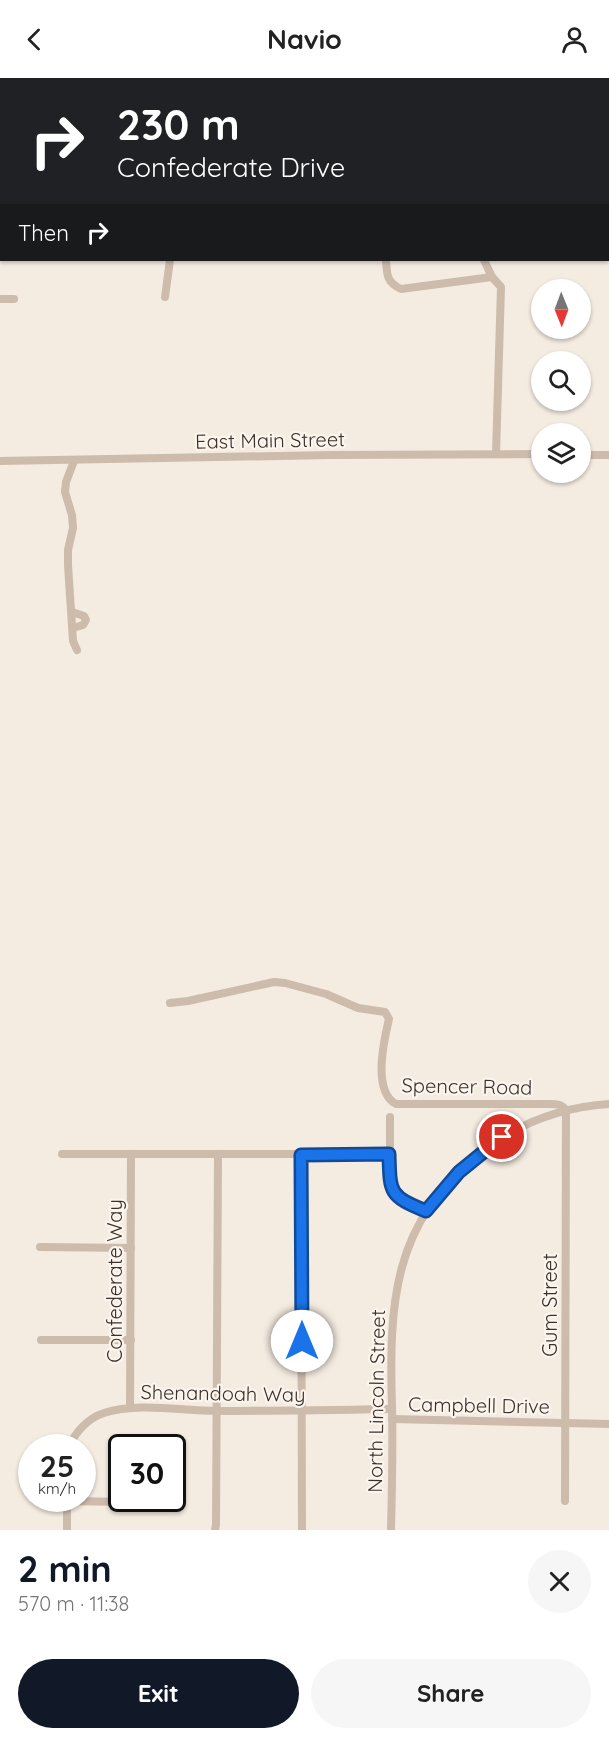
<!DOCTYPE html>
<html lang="en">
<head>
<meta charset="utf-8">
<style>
	body { margin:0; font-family:Quicksand,sans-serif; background:#f6f6f6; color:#222; height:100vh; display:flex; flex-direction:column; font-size:22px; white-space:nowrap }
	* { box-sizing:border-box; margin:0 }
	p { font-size:20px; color:#767676 }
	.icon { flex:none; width:33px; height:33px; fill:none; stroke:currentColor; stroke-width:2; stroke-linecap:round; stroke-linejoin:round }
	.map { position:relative; height:1452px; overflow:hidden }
	.drawer { display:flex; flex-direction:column; background:#fff; flex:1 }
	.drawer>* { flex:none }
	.hud { position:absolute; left:0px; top:0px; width:609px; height:183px; box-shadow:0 2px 4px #0004; background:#202124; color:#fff; overflow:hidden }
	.needle { width:39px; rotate:179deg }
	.controls { position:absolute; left:531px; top:201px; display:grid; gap:12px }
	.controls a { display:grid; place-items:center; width:60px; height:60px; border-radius:50%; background:#fff; box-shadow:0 2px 4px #0004; font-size:30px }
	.speed { position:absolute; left:18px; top:1356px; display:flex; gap:12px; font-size:30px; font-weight:700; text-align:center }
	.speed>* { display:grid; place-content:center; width:78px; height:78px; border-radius:50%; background:#fff; box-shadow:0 2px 4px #0004; line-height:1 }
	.speed small { font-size:15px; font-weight:400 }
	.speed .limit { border:3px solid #111; border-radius:9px; background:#fff; color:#111 }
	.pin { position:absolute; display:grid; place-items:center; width:51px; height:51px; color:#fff; margin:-26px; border:3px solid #fff; border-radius:50%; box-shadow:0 2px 6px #0007 }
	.me { position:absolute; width:66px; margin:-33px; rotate:0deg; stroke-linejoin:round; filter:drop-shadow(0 0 4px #0008) }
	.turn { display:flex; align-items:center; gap:21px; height:126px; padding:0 18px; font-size:27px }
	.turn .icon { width:78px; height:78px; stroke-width:2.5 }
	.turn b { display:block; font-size:42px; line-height:51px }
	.then { display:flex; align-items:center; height:57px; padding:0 18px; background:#0003; gap:12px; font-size:22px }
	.round { display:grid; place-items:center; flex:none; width:63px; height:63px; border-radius:32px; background:#f6f6f6 }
	.head { display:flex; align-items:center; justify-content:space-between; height:102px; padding:0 18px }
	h1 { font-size:36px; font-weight:800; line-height:45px; color:#111827 }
	.primary-button { display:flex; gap:12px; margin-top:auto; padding:12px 18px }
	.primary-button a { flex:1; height:69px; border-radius:36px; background:#111827; color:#fff; font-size:24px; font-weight:800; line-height:69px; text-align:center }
	.primary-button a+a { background:#f6f6f6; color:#222 }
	header { display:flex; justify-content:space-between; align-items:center; height:78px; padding:0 18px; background:#fff; font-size:27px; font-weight:800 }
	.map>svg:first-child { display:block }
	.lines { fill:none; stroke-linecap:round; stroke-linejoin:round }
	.minor { stroke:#cdbbac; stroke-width:8 }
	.route-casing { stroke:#114b97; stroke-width:15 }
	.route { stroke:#1a73e8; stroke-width:10 }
	.labels { text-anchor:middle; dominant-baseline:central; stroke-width:4.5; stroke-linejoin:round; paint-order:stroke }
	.street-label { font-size:20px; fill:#3b302b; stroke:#fbf5ee }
</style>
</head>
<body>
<header><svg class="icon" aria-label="back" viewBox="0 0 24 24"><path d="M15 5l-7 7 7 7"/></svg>Navio<svg class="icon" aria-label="person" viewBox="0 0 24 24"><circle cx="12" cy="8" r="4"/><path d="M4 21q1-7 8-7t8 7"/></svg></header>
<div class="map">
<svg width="609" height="1452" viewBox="0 0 609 1452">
	<rect width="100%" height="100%" fill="#f4ebe1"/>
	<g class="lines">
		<g class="minor">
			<path d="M272 0 276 2"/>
			<path d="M300 0V2"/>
			<path d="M385 0V2"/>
			<path d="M0 2H2"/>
			<path d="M205 2 206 0"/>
			<path d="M608 87H609"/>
			<path d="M386 182C387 196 386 204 401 211L492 199 501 209 496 376"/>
			<path d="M484 182 492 199"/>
			<path d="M165 219 170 182"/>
			<path d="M0 221H14"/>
			<path d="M580 377H609"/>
			<path d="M0 383 331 377 542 376"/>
			<path d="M74 383 66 404 65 414 72 437 73 450 68 472V487L73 563 77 572"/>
			<path d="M72 534 84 538 86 542 83 547 73 550"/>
			<path d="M170 925 188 923 274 904 285 905 326 916 358 930 385 934 389 941C384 962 372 1013 396 1026H546C554 1026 561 1025 566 1032L565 1423"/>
			<path d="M390 1039V1107L398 1120 426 1133"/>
			<path d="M62 1076H389"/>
			<path d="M301 1077 302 1452"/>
			<path d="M40 1169 131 1170"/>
			<path d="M41 1262H131"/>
			<path d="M130 1330 131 1076"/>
			<path d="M392 1341 609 1346"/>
			<path d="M69 1370C74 1355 88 1340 104 1335 139 1324 181 1333 218 1333 276 1333 334 1332 392 1331"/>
			<path d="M67 1423 126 1424"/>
			<path d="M67 1452V1421"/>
			<path d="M215 1452 216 1447 218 1077"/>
			<path d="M391 1452C392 1411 393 1370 392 1329 389 1226 392 1145 480 1075 517 1046 562 1029 609 1026"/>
		</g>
	</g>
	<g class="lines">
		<defs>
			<path id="route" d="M302 1263 301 1077 389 1076C390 1115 389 1118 426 1133L459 1094 502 1059"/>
		</defs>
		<use href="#route" class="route-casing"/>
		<use href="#route" class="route"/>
	</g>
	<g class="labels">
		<g class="street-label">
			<text transform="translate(270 362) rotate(-1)">East Main Street</text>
			<text transform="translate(467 1008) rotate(1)">Spencer Road</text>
			<text transform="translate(114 1203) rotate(-90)">Confederate Way</text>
			<text transform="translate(549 1227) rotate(-90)">Gum Street</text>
			<text transform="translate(223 1315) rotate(1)">Shenandoah Way</text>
			<text transform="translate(376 1323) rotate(-89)">North Lincoln Street</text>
			<text transform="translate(479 1327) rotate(1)">Campbell Drive</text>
		</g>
	</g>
</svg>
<div class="controls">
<a><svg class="needle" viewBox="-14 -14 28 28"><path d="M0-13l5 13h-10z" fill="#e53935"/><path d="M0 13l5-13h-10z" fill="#767676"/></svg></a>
<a><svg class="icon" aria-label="search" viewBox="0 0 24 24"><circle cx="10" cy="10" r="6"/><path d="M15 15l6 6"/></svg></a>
<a><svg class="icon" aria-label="layers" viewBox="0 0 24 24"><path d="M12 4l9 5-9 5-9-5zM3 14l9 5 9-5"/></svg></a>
</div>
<div class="speed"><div>25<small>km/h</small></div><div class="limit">30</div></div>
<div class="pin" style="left:502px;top:1059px;background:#d93025"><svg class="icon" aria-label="arrive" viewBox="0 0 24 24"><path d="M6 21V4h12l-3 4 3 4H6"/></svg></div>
<svg class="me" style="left:302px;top:1263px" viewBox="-20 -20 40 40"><circle r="19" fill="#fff"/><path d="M0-13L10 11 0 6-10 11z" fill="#1a73e8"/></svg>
<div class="hud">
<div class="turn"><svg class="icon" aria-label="right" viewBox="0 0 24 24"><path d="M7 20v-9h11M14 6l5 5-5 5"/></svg><div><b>230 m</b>Confederate Drive</div></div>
<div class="then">Then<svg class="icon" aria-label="right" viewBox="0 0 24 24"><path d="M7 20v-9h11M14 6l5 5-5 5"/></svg></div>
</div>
</div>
<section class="drawer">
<div class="head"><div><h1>2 min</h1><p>570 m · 11:38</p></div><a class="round"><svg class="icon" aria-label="close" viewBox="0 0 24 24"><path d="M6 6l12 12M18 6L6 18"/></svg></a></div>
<div class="primary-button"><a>Exit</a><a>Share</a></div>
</section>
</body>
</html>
